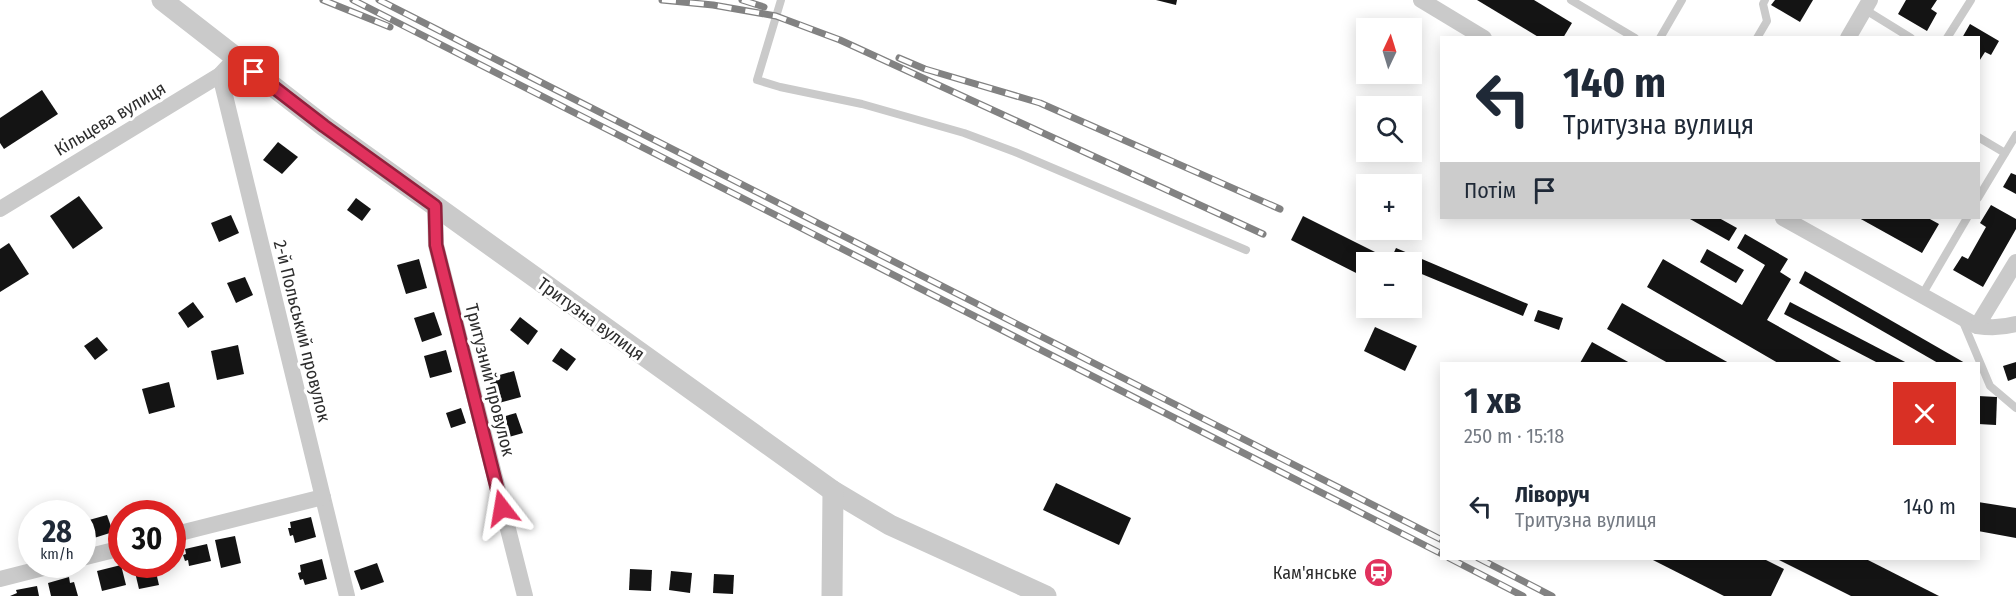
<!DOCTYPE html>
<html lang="uk">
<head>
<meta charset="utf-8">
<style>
	body { margin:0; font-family:"Fira Sans Condensed",sans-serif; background:#f2f2f3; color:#1f2937; height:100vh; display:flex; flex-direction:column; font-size:22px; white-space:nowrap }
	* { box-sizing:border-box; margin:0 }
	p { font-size:20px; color:#747a83 }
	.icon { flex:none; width:33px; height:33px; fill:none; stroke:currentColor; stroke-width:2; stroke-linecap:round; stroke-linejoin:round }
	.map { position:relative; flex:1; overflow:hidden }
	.drawer { position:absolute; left:1440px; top:362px; width:540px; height:198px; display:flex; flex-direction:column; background:#fff; border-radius:0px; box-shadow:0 3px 15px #0003 }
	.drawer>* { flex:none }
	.top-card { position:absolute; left:1440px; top:36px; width:540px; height:183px; border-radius:0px; box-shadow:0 3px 15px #0003; background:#fff; color:#1f2937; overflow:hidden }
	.needle { width:39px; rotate:4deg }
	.controls { position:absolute; left:1356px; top:18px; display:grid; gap:12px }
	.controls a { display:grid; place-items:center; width:66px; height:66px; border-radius:0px; background:#fff; box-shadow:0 3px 15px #0003; font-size:30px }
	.speed { position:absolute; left:18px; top:500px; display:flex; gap:12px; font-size:30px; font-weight:700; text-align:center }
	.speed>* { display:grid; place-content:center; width:78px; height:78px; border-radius:50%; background:#fff; box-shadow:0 3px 15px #0003; line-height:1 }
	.speed small { font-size:15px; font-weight:400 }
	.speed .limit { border:9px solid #d22; background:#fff; color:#111 }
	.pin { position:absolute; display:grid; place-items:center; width:51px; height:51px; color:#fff; margin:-26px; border-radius:12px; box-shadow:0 3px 9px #0006 }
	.me { position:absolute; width:66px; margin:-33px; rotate:346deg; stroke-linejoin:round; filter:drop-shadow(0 0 4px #0008) }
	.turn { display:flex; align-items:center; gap:21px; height:126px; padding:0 24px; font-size:27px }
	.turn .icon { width:78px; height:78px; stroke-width:2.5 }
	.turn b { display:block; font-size:42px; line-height:51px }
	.then { display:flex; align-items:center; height:57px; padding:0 24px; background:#0003; gap:12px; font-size:22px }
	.round { display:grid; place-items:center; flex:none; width:63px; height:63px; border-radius:0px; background:#f2f2f3 }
	.summary { display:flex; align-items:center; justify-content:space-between; height:102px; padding:0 24px }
	h1 { font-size:36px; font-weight:700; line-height:45px }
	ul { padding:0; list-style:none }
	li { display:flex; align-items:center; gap:18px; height:84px; padding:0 24px }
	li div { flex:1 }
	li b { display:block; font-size:22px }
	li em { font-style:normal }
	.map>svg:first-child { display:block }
	.building { fill:#141414 }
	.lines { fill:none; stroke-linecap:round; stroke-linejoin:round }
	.service { stroke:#cacaca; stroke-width:8 }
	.minor { stroke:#cacaca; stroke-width:16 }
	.tertiary { stroke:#cacaca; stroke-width:21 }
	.rail-casing { stroke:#828282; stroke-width:7 }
	.rail { stroke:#fff; stroke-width:4.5; stroke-dasharray:14; stroke-linecap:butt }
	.route-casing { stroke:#92203c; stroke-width:15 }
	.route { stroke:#e1315d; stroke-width:10 }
	.labels { text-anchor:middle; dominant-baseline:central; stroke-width:6; stroke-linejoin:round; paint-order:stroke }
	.street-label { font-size:18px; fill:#2d2d2d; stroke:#fff }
	.poi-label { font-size:18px; fill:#2d2d2d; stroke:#fff; text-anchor:end }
</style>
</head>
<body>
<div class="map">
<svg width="2016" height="596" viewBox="0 0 2016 596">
	<rect width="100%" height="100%" fill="#fff"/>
	<g class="building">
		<path d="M1156 0H1177L1176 5Z"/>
		<path d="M1477 0H1534L1572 23 1563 38H1540Z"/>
		<path d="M1775 0H1813L1800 22 1771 5Z"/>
		<path d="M1906 0H1937L1931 9 1937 13 1927 31 1898 14Z"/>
		<path d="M1970 24 1999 41 1991 55 1985 52 1978 63V38H1962Z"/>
		<path d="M42 90 58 114 4 149 0 143V118Z"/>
		<path d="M278 142 298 157 282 174 263 160Z"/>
		<path d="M2011 173 2016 175V194L2003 187Z"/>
		<path d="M79 196 103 228 73 249 50 216Z"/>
		<path d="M356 198 371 209 362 221 347 210Z"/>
		<path d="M1991 205 2016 219V229L1983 287 1953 270 1962 256 1968 259 1986 227 1980 223Z"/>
		<path d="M231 215 239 233 219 242 211 223Z"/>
		<path d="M1303 216 1387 258 1385 262H1366V278L1291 240Z"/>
		<path d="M1692 218H1719L1737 228 1729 241 1690 219Z"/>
		<path d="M1859 218H1914L1917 219 1918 218H1928L1939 224 1922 253Z"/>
		<path d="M1745 234 1788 259 1780 272 1791 279 1767 320 1843 363H1778L1647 287 1663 259 1742 305 1765 265 1737 248Z"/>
		<path d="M9 243 29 274 0 292V249Z"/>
		<path d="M1396 248 1528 304 1523 316 1412 270V262L1390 261Z"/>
		<path d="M1707 249 1744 270 1736 283 1700 262Z"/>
		<path d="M419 259 427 288 406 294 397 265Z"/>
		<path d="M1805 271 1965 363H1938L1799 283Z"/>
		<path d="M245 277 253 295 236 303 227 283Z"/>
		<path d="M193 302 204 317 188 328 178 313Z"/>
		<path d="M1790 302 1907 363H1878L1784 314Z"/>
		<path d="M1622 303 1729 363H1668L1607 329Z"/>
		<path d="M1538 310 1563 318 1559 330 1534 321Z"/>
		<path d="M434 312 442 335 422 342 414 318Z"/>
		<path d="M520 317 538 331 528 345 510 330Z"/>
		<path d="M1375 327 1417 346 1405 371 1364 351Z"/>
		<path d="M97 337 108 350 95 360 84 346Z"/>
		<path d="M1592 342 1630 363H1580Z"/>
		<path d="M238 345 244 374 217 380 211 351Z"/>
		<path d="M561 348 576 359 567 371 552 361Z"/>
		<path d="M446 350 452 372 430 378 424 356Z"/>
		<path d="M2016 362V378L2008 381 2003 366Z"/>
		<path d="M514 371 521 397 495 404 489 378Z"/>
		<path d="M169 382 175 407 149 414 142 389Z"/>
		<path d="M1978 396 1997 397 1996 425 1978 424Z"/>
		<path d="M461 408 466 423 451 428 446 413Z"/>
		<path d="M516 413 523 433 505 438 499 418Z"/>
		<path d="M1056 483 1131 518 1119 545 1043 510Z"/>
		<path d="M1978 502 2016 508V538L1978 531Z"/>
		<path d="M107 515 113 532 94 538 89 520Z"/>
		<path d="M311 517 316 537 295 543 293 535 290 536 288 528H291L290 522Z"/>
		<path d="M235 536 241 563 221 568 215 540Z"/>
		<path d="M207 544 211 561 189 566 188 560 185 561 183 555 186 554 185 549Z"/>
		<path d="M1649 558H1762L1784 569 1771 596H1724Z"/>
		<path d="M1775 558H1864L1939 596H1851Z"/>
		<path d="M322 559 327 579 305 585 303 579 300 580 298 573 301 572 300 565Z"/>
		<path d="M377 563 384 582 361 590 354 571Z"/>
		<path d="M133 564H154L159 585 139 589Z"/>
		<path d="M121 565 126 585 102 591 97 571Z"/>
		<path d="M630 569 652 570 651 591 629 590Z"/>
		<path d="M671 571 692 573 690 593 669 590Z"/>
		<path d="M714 574 734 575 733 594 713 593Z"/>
		<path d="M69 577 70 583 74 582 78 596H51L48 583Z"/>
		<path d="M37 586 39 596H10L17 593 16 590Z"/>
	</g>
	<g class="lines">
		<g class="service">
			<path d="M781 0 757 80 780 87 862 104 964 133 1015 152 1246 250"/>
			<path d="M1571 0 1635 38"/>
			<path d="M1864 9 1911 38"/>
			<path d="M1660 38 1682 0"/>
			<path d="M1757 38 1767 21 1763 4 1765 0"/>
			<path d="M1947 38 1971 0"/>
			<path d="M1978 137 2005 153"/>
			<path d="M1978 198 2016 135"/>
			<path d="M1922 295 1967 218"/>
			<path d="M1963 322 1990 386 2016 408"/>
		</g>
		<g class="minor">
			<path d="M1421 0 1484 38"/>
			<path d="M1848 38 1870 0"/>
			<path d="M220 75 347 596"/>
			<path d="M435 206 436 245 525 596"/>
			<path d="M0 209 220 75 236 58"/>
			<path d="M1783 218 1977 326C1991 328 2002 328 2016 324"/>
			<path d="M1977 326 2016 262"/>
			<path d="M172 535 323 497"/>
			<path d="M82 558 122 548"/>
			<path d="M0 579 59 564"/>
		</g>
		<g class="tertiary">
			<path d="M162 0 324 126 833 491 890 525 1046 596"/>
			<path d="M832 596 833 491"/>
		</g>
		<defs>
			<g id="rail">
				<path d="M323 0 390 27"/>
				<path d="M353 0 1442 554"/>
				<path d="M379 0 1442 540"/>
				<path d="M662 0 713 5 776 16 840 40 1263 234"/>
				<path d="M742 0 764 7"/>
				<path d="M899 58 925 69 1040 103 1280 209"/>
				<path d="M1449 558 1523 596"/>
				<path d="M1478 558 1552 596"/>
			</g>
		</defs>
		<use href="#rail" class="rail-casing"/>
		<use href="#rail" class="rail"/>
	</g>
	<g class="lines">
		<defs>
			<path id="route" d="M254 72 324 126 435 206 436 245 502 508"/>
		</defs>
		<use href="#route" class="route-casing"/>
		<use href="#route" class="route"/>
	</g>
	<defs>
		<symbol id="station-disc" viewBox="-11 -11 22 22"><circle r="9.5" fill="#e1315d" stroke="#fff"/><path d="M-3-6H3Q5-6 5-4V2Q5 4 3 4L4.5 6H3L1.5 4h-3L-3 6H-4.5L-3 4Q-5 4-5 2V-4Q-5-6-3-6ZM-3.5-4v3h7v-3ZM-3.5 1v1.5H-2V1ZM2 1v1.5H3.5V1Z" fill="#fff"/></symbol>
	</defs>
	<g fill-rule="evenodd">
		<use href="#station-disc" x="1362" y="556" width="33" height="33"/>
	</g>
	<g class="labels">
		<g class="street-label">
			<text transform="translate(110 119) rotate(-31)">Кільцева вулиця</text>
			<text transform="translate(591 319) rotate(36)">Тритузна вулиця</text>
			<text transform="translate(302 331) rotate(76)">2-й Польський провулок</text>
			<text transform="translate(490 380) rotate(76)">Тритузний провулок</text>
		</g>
		<g class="poi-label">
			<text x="1357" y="573">Кам'янське</text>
		</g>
	</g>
</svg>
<div class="controls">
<a><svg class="needle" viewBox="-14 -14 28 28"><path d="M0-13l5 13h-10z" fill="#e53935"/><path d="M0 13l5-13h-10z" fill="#747a83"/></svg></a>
<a><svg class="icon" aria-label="search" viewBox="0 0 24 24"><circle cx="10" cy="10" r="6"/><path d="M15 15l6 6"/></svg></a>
<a>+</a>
<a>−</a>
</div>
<div class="speed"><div>28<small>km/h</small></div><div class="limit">30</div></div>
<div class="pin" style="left:254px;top:72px;background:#d93025"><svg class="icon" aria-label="arrive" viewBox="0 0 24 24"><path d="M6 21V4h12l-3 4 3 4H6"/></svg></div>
<svg class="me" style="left:502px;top:508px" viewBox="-20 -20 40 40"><path d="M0-17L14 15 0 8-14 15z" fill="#e1315d" stroke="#fff" stroke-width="4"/></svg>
<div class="top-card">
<div class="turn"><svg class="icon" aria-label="left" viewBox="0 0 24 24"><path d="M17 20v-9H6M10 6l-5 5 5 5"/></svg><div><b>140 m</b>Тритузна вулиця</div></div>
<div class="then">Потім<svg class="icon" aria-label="arrive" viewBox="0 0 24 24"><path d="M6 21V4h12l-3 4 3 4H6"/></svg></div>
</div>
<section class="drawer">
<div class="summary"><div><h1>1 хв</h1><p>250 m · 15:18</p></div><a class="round" style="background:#d93025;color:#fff"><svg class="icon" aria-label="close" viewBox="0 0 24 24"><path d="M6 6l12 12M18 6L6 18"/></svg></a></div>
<ul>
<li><svg class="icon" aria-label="left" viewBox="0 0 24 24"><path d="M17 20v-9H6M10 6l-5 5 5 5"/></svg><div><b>Ліворуч</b><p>Тритузна вулиця</p></div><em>140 m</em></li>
</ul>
</section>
</div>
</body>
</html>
